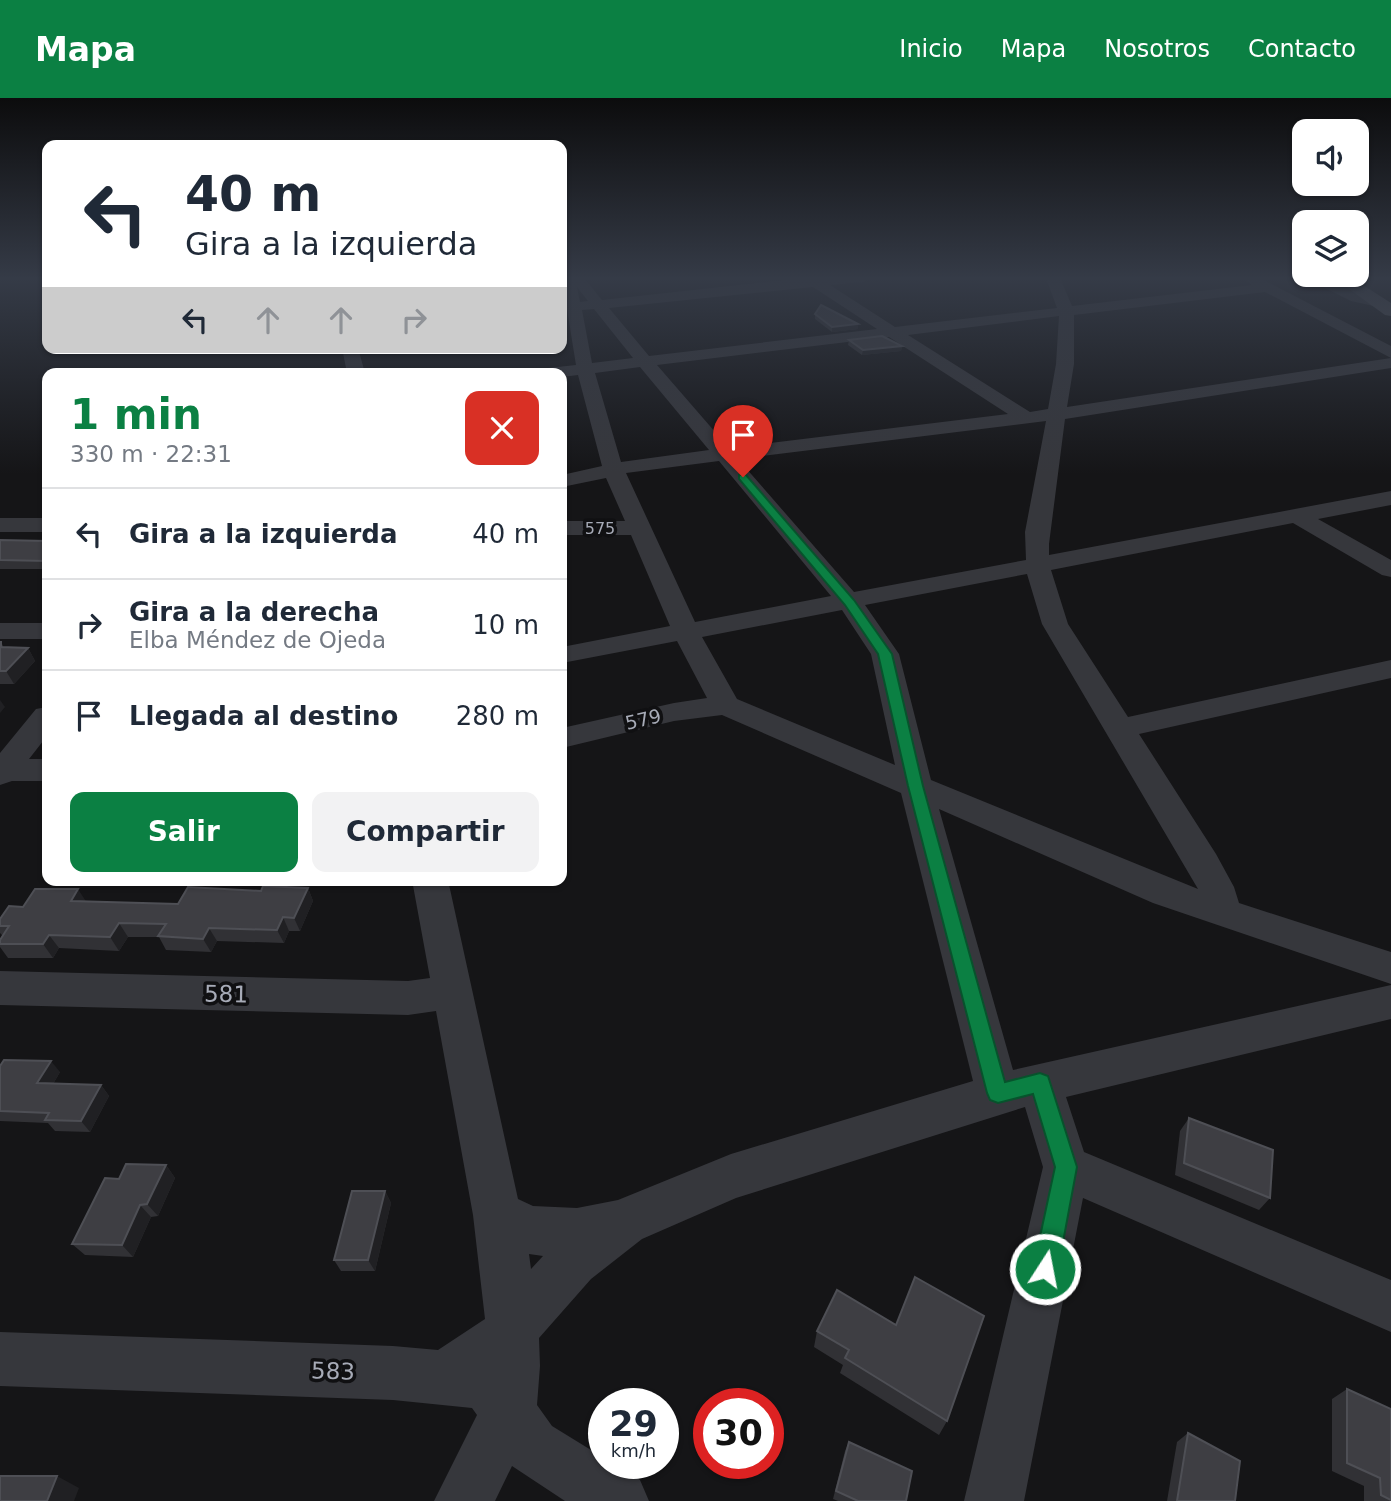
<!DOCTYPE html>
<html lang="es">
<head>
<meta charset="utf-8">
<style>
	body { margin:0; font-family:"DejaVu Sans",sans-serif; background:#f2f2f3; color:#1f2937; height:100vh; display:flex; flex-direction:column; font-size:26px; white-space:nowrap }
	* { box-sizing:border-box; margin:0 }
	p { font-size:23px; color:#747a83 }
	.icon { flex:none; width:38px; height:38px; fill:none; stroke:currentColor; stroke-width:2; stroke-linecap:round; stroke-linejoin:round }
	.map { position:relative; flex:1; overflow:hidden }
	.details { position:absolute; left:42px; top:270px; width:525px; height:518px; display:flex; flex-direction:column; background:#fff; border-radius:14px; box-shadow:0 2px 5px #0004 }
	.details>* { flex:none }
	.banner { position:absolute; left:42px; top:42px; width:525px; height:214px; border-radius:14px; box-shadow:0 2px 5px #0004; background:#fff; color:#1f2937; overflow:hidden }
	.buttons { position:absolute; left:1292px; top:21px; display:grid; gap:14px }
	.buttons a { display:grid; place-items:center; width:77px; height:77px; border-radius:14px; background:#fff; box-shadow:0 2px 5px #0004; font-size:35px }
	.speed { position:absolute; left:588px; top:1290px; display:flex; gap:14px; font-size:35px; font-weight:700; text-align:center }
	.speed>* { display:grid; place-content:center; width:91px; height:91px; border-radius:50%; background:#fff; box-shadow:0 2px 5px #0004; line-height:1 }
	.speed small { font-size:18px; font-weight:400 }
	.speed .limit { border:10px solid #d22; background:#fff; color:#111 }
	.pin { position:absolute; display:grid; place-items:center; width:60px; height:60px; color:#fff; margin:-72px -30px; border-radius:50% 50% 50% 0; rotate:-45deg; box-shadow:0 0 7px #0007 }
	.pin .icon { rotate:45deg }
	.me { position:absolute; width:77px; margin:-38px; rotate:11deg; stroke-linejoin:round; filter:drop-shadow(0 0 5px #0008) }
	.turn { display:flex; align-items:center; gap:24px; height:147px; padding:0 28px; font-size:32px }
	.turn .icon { width:91px; height:91px; stroke-width:2.5 }
	.turn b { display:block; font-size:49px; line-height:60px }
	.lanes { display:flex; align-items:center; height:66px; padding:0 28px; background:#0003; justify-content:center; gap:35px; direction:ltr }
	.lanes .off { opacity:.35 }
	.round { display:grid; place-items:center; flex:none; width:74px; height:74px; border-radius:14px; background:#f2f2f3 }
	.summary { display:flex; align-items:center; justify-content:space-between; height:119px; padding:0 28px }
	h1 { font-size:42px; font-weight:600; line-height:52px; color:#0b8043 }
	.primary-button { display:flex; gap:14px; margin-top:auto; padding:14px 28px }
	.primary-button a { flex:1; height:80px; border-radius:14px; background:#0b8043; color:#fff; font-size:28px; font-weight:600; line-height:80px; text-align:center }
	.primary-button a+a { background:#f2f2f3; color:#1f2937 }
	ul { padding:0; list-style:none }
	li { display:flex; align-items:center; gap:21px; height:91px; padding:0 28px; border-top:2px solid #e0e1e3 }
	li div { flex:1 }
	li b { display:block; font-size:26px }
	li em { font-style:normal }
	header { display:flex; align-items:center; gap:42px; box-sizing:border-box; height:98px; padding:0 35px; background:#0b8043; color:#fff }
	header strong { font-size:33px }
	nav { display:flex; gap:38px; margin-inline-start:auto; font-size:24px }
	.map>svg:first-child { display:block }
	.lines { fill:none; stroke-linecap:round; stroke-linejoin:round }
	.minor { fill:#36373c; fill-rule:evenodd }
	.major { fill:#52545b; fill-rule:evenodd }
	.wall { fill:#313135 }
	.shaded-wall { fill:#202023 }
	.building { fill:#3e3e43; stroke:#4e4f55; stroke-width:2 }
	.route { fill:#0b8043; stroke:#07532c; stroke-width:2 }
	.labels { text-anchor:middle; dominant-baseline:central; stroke-width:7; stroke-linejoin:round; paint-order:stroke }
	.far-street-label { font-size:16px; fill:#a7abb7; stroke:#101012 }
	.street-label { font-size:19px; fill:#a7abb7; stroke:#101012 }
	.near-street-label { font-size:23px; fill:#a7abb7; stroke:#101012 }
</style>
</head>
<body>
<header>
<strong>Mapa</strong>
<nav><a>Inicio</a><a>Mapa</a><a>Nosotros</a><a>Contacto</a></nav>
</header>
<div class="map">
<svg width="1391" height="1403" viewBox="0 0 1391 1403">
	<rect width="100%" height="100%" fill="#151517"/>
	<g class="lines">
		<g class="minor">
			<path d="M562 180H584L602 202 804 180H870L863 184 830 187 895 229 1057 210 1046 180H1060L1072 208 1252 187 1243 180H1260L1391 248V270L1065 321 1049 446V457L1391 393V407L1318 421 1391 462V479L1382 477 1293 425 1051 472 1068 526 1128 619 1391 562V580L1139 636 1216 756 1234 789 1239 805 1391 854V886L1153 805 939 711 1013 972 1391 887V921L1066 999 1084 1054 1391 1182V1234L1083 1100 1024 1403H964L1043 1069 1025 1009 736 1100 642 1141 591 1181 539 1240 540 1268 537 1307 552 1328 604 1360V1365H613L640 1382 649 1403H565L512 1368 495 1403H434L477 1317 472 1310 393 1302 0 1288V1234L393 1248 438 1252 485 1221 473 1117 436 913 408 917 0 907V873L408 883 430 880 412 782H448L518 1101 533 1108 577 1110 618 1102 731 1056 973 983 901 695 722 617 674 623 562 650V630L674 605 707 600 677 543 562 565V549L670 528 631 437H562V423H625L606 380 562 389V377L602 368 578 277 562 279V275H539L548 270 576 267ZM577 189 588 203 580 204ZM813 189 877 231 649 258 609 210ZM1265 194 1391 260 1067 309 1074 266V217ZM594 211 633 260 592 265 582 212ZM1059 218 1056 266 1048 311 1030 314 908 237ZM889 239 1008 316 729 350 657 267ZM640 269 709 352 621 364 595 275ZM1046 323 1025 434 1026 462 854 494 738 361ZM719 363 831 498 695 524 626 375ZM1027 476 1042 526 1198 791 931 682 899 556 865 507ZM842 512 871 556 895 667 737 601 702 539ZM529 1156 543 1158 531 1171Z"/>
			<path d="M1305 180H1322L1385 205 1378 209 1351 203Z"/>
			<path d="M342 250H358L365 275H347Z"/>
			<rect x="0" y="420" width="47" height="14"/>
			<rect x="0" y="525" width="47" height="16"/>
			<path d="M47 609V638L29 661H47V683H12L0 687V655L36 611Z"/>
		</g>
		<path class="major" d="M1334 180H1352L1391 205V218L1385 217Z"/>
	</g>
	<g class="wall">
		<path d="M815 216 858 226V231L832 234 815 221Z"/>
		<path d="M849 242 902 248 901 253 862 257 848 247Z"/>
		<path d="M0 442 47 443V471H0Z"/>
		<path d="M0 544H1L4 550H28L35 563 14 586H0Z"/>
		<path d="M308 790 313 803 300 833H289L284 845 217 843 211 854 166 852 159 839H128L119 853 59 850 53 860H8L0 849V842L3 838 0 835V821L23 809 86 803 178 806 261 793Z"/>
		<path d="M0 968 60 974 53 986 101 987 109 998 90 1034 55 1033 48 1025 0 1023Z"/>
		<path d="M1189 1020 1270 1100 1259 1112 1175 1077 1180 1033Z"/>
		<path d="M166 1067 175 1080 158 1118 151 1119 133 1159 85 1157 72 1146 119 1081Z"/>
		<path d="M385 1093 391 1105 375 1173H341L334 1162Z"/>
		<path d="M837 1192 947 1323 939 1337 840 1275 843 1267 814 1249 817 1233Z"/>
		<path d="M1347 1291 1391 1311V1403H1364V1388L1332 1373V1301Z"/>
		<path d="M1188 1335 1235 1403H1167L1177 1344Z"/>
		<path d="M849 1344 906 1403H838L833 1401 845 1353Z"/>
	</g>
	<g class="shaded-wall">
		<path d="M858 226V231L832 234V229Z"/>
		<path d="M902 248 901 253 862 257 863 252Z"/>
		<path d="M28 550 35 563 14 586 6 573Z"/>
		<path d="M0 602 5 609 0 615Z"/>
		<path d="M308 790 313 803 300 833 294 820Z"/>
		<path d="M78 791 87 805 71 803Z"/>
		<path d="M283 819 289 833 284 845 277 832Z"/>
		<path d="M119 825 128 839 119 853 110 839Z"/>
		<path d="M209 830 217 843 211 854 203 841Z"/>
		<path d="M49 837 59 850 53 860 43 846Z"/>
		<path d="M51 963 60 974 47 996 37 985Z"/>
		<path d="M101 987 109 998 90 1034 81 1023Z"/>
		<path d="M166 1067 175 1080 158 1118 147 1106Z"/>
		<path d="M385 1093 391 1105 375 1173 368 1162Z"/>
		<path d="M140 1107 151 1119 133 1159 122 1147Z"/>
		<path d="M57 1378 79 1390 74 1403H47Z"/>
	</g>
	<g class="building">
		<path d="M821 207 858 226 832 229 815 216Z"/>
		<path d="M882 238 902 248 863 252 849 242Z"/>
		<path d="M0 442 47 443V463L0 462Z"/>
		<path d="M0 544H1V549L28 550 6 573H0Z"/>
		<path d="M263 788 308 790 294 820 283 819 277 832 209 830 203 841 158 838 166 826 119 825 110 839 49 837 43 846H0V842L9 828H0V821L9 808 23 809 35 791H78L71 803 178 806 188 789 261 793Z"/>
		<path d="M4 962 51 963 37 985 101 987 81 1023 45 1022 49 1015 0 1013V968Z"/>
		<path d="M1189 1020 1273 1052 1270 1100 1184 1065Z"/>
		<path d="M126 1066 166 1067 147 1106 140 1107 122 1147 72 1146 105 1080 119 1081Z"/>
		<path d="M352 1093H385L368 1162H334Z"/>
		<path d="M915 1179 984 1218 947 1323 845 1260 849 1252 817 1233 837 1192 896 1227Z"/>
		<path d="M1347 1291 1391 1311V1402L1381 1397 1380 1380 1347 1365Z"/>
		<path d="M1188 1335 1240 1363 1235 1403H1177Z"/>
		<path d="M849 1344 912 1373 906 1403H858L836 1393Z"/>
		<path d="M0 1378H57L47 1403H0Z"/>
	</g>
	<linearGradient id="sky" x2="0" y2="1"><stop stop-color="#0c0c0d"/><stop offset="0.48" stop-color="#353b47"/><stop offset="1" stop-color="#353b47" stop-opacity="0"/></linearGradient>
	<rect width="1391" height="376" fill="url(#sky)"/>
	<path class="route" d="M739 377H746L854 502 892 556 923 688 1005 984 1040 975 1048 978 1077 1069 1058 1171 1054 1180 1045 1183 1037 1180 1033 1171 1055 1069 1033 996 998 1005 990 1002 987 995 908 688 878 556 845 507 739 381Z"/>
	<g class="labels">
		<g class="far-street-label">
			<text x="600" y="430">575</text>
		</g>
		<g class="street-label">
			<text transform="translate(643 621) rotate(-13)">579</text>
		</g>
		<g class="near-street-label">
			<text transform="translate(226 896) rotate(1)">581</text>
			<text transform="translate(333 1273) rotate(2)">583</text>
		</g>
	</g>
</svg>
<div class="buttons">
<a><svg class="icon" aria-label="sound" viewBox="0 0 24 24"><path d="M4 9h4l5-4v14l-5-4H4zM17 9q2 3 0 6"/></svg></a>
<a><svg class="icon" aria-label="layers" viewBox="0 0 24 24"><path d="M12 4l9 5-9 5-9-5zM3 14l9 5 9-5"/></svg></a>
</div>
<div class="speed"><div>29<small>km/h</small></div><div class="limit">30</div></div>
<div class="pin" style="left:743px;top:379px;background:#d93025"><svg class="icon" aria-label="arrive" viewBox="0 0 24 24"><path d="M6 21V4h12l-3 4 3 4H6"/></svg></div>
<svg class="me" style="left:1045px;top:1171px" viewBox="-20 -20 40 40"><circle r="17" fill="#0b8043" stroke="#fff" stroke-width="3"/><path d="M0-11L8 9 0 5-8 9z" fill="#fff"/></svg>
<div class="banner">
<div class="turn"><svg class="icon" aria-label="left" viewBox="0 0 24 24"><path d="M17 20v-9H6M10 6l-5 5 5 5"/></svg><div><b>40 m</b>Gira a la izquierda</div></div>
<div class="lanes"><svg class="icon" aria-label="left" viewBox="0 0 24 24"><path d="M17 20v-9H6M10 6l-5 5 5 5"/></svg><svg class="icon off" aria-label="ahead" viewBox="0 0 24 24"><path d="M12 20V5M6 11l6-6 6 6"/></svg><svg class="icon off" aria-label="ahead" viewBox="0 0 24 24"><path d="M12 20V5M6 11l6-6 6 6"/></svg><svg class="icon off" aria-label="right" viewBox="0 0 24 24"><path d="M7 20v-9h11M14 6l5 5-5 5"/></svg></div>
</div>
<section class="details">
<div class="summary"><div><h1>1 min</h1><p>330 m · 22:31</p></div><a class="round" style="background:#d93025;color:#fff"><svg class="icon" aria-label="close" viewBox="0 0 24 24"><path d="M6 6l12 12M18 6L6 18"/></svg></a></div>
<ul>
<li><svg class="icon" aria-label="left" viewBox="0 0 24 24"><path d="M17 20v-9H6M10 6l-5 5 5 5"/></svg><div><b>Gira a la izquierda</b></div><em>40 m</em></li>
<li><svg class="icon" aria-label="right" viewBox="0 0 24 24"><path d="M7 20v-9h11M14 6l5 5-5 5"/></svg><div><b>Gira a la derecha</b><p>Elba Méndez de Ojeda</p></div><em>10 m</em></li>
<li><svg class="icon" aria-label="arrive" viewBox="0 0 24 24"><path d="M6 21V4h12l-3 4 3 4H6"/></svg><div><b>Llegada al destino</b></div><em>280 m</em></li>
</ul>
<div class="primary-button"><a>Salir</a><a>Compartir</a></div>
</section>
</div>
</body>
</html>
